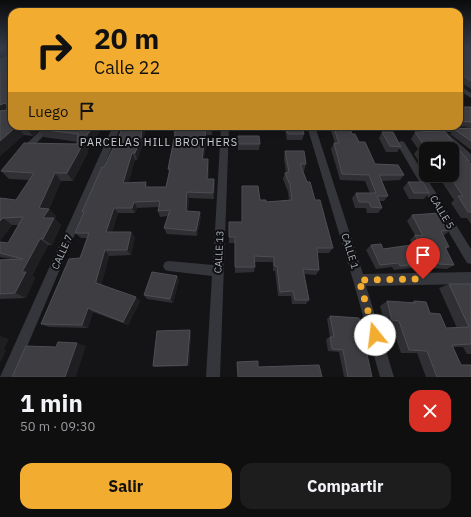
<!DOCTYPE html>
<html lang="es">
<head>
<meta charset="utf-8">
<style>
	body { margin:0; font-family:"IBM Plex Sans",sans-serif; background:#1d1d1e; color:#f1f3f6; height:100vh; display:flex; flex-direction:column; font-size:15px; white-space:nowrap }
	* { box-sizing:border-box; margin:0 }
	p { font-size:13px; color:#9b9c9f }
	.icon { flex:none; width:22px; height:22px; fill:none; stroke:currentColor; stroke-width:2; stroke-linecap:round; stroke-linejoin:round }
	.map { position:relative; height:377px; overflow:hidden }
	.panel { display:flex; flex-direction:column; background:#0f0f10; flex:1 }
	.panel>* { flex:none }
	.top-card { position:absolute; left:8px; top:8px; width:455px; height:122px; border-radius:12px; box-shadow:0 2px 6px #0003,0 0 0 1px #2f2f30; background:#f2ac2f; color:#111; overflow:hidden }
	.controls { position:absolute; left:419px; top:142px; display:grid; gap:8px }
	.controls a { display:grid; place-items:center; width:40px; height:40px; border-radius:8px; background:#0f0f10; box-shadow:0 2px 6px #0003,0 0 0 1px #2f2f30; font-size:20px }
	.pin { position:absolute; display:grid; place-items:center; width:34px; height:34px; color:#fff; margin:-41px -17px; border-radius:50% 50% 50% 0; rotate:-45deg; box-shadow:0 0 4px #0007 }
	.pin .icon { rotate:45deg }
	.me { position:absolute; width:44px; margin:-22px; rotate:344deg; stroke-linejoin:round; filter:drop-shadow(0 0 3px #0008) }
	.turn { display:flex; align-items:center; gap:14px; height:84px; padding:0 20px; font-size:18px }
	.turn .icon { width:52px; height:52px; stroke-width:2.5 }
	.turn b { display:block; font-size:28px; line-height:34px }
	.then { display:flex; align-items:center; height:38px; padding:0 20px; background:#0003; gap:8px; font-size:15px }
	.round { display:grid; place-items:center; flex:none; width:42px; height:42px; border-radius:12px; background:#1d1d1e }
	.headline { display:flex; align-items:center; justify-content:space-between; height:68px; padding:0 20px }
	h1 { font-size:24px; font-weight:700; line-height:30px }
	.action { display:flex; gap:8px; margin-top:auto; padding:8px 20px }
	.action a { flex:1; height:46px; border-radius:12px; background:#f2ac2f; color:#111; font-size:16px; font-weight:700; line-height:46px; text-align:center }
	.action a+a { background:#1d1d1e; color:#f1f3f6 }
	.map>svg:first-child { display:block }
	.lines { fill:none; stroke-linecap:round; stroke-linejoin:round }
	.street { fill:#35363b; fill-rule:evenodd }
	.wall { fill:#303034 }
	.shaded-wall { fill:#1f1f22 }
	.building { fill:#3d3d42; stroke:#4d4f54 }
	.route { stroke:#f2ac2f; stroke-width:7; stroke-dasharray:0 12.6 }
	.labels { text-anchor:middle; dominant-baseline:central; stroke-width:4; stroke-linejoin:round; paint-order:stroke }
	.street-label { font-size:10px; fill:#a6abb6; stroke:#0f0f11 }
	.neighbourhood-label { font-size:11px; letter-spacing:1px; fill:#c7cad2; stroke:#0f0f11 }
</style>
</head>
<body>
<div class="map">
<svg width="471" height="377" viewBox="0 0 471 377">
	<rect width="100%" height="100%" fill="#141416"/>
	<g class="lines">
		<g class="street">
			<path d="M459 85 471 93V98L459 90Z"/>
			<path d="M45 126H53L27 153H21L20 151 21 149Z"/>
			<path d="M113 126H121L14 377H0Z"/>
			<path d="M221 126H229L220 377H206L212 276 169 271 165 270 163 266 165 262 169 261 213 265Z"/>
			<path d="M307 126H315L363 274 471 272V284L366 286 394 377H380L353 280Z"/>
			<path d="M441 127 471 128V132H446L471 154V162L468 161 439 134 438 132Z"/>
			<path d="M401 141 404 142 471 249V264L467 263 397 144Z"/>
		</g>
	</g>
	<g class="wall">
		<path d="M0 47H12V126H103L87 151 88 152 73 181H61L49 209 56 216 55 219 61 225 52 245H48L32 276 35 278 26 298 0 299V260L11 259 0 257V242L8 243 19 225H12L0 241V198L16 200 29 180 9 179 1 171 77 144 78 142 44 137 39 130 33 136 24 135 0 156Z"/>
		<path d="M459 47H471V89L459 81Z"/>
		<path d="M459 107H471V127L453 126H459Z"/>
		<path d="M123 126H147L146 130H145L143 144 137 160H135L128 183 148 187H166L169 172 168 169 175 136H174L173 129 213 126 212 135H207L204 159 209 165 208 179H214L215 185 214 199 189 198 188 211 201 217 197 236 167 234 164 228 168 216 160 217 158 211 159 207 137 208 135 213H118L112 232H131L135 237 131 255 109 256 101 285 140 301 128 325 93 312 88 328 49 327 41 324 80 258 87 238H81L75 233 83 213 82 212 104 167 116 146Z"/>
		<path d="M262 126H279V128H263Z"/>
		<path d="M284 126H302L304 134 302 140H287Z"/>
		<path d="M323 126H349L352 134 375 164 404 175 400 180 382 181 388 196 384 201H380L382 208 378 213H367L366 208H355L352 198 356 193H370L365 181 340 180 331 149 334 143H335L330 128H324Z"/>
		<path d="M471 128V150L450 134 454 129Z"/>
		<path d="M382 132 401 147 397 152H386L379 138Z"/>
		<path d="M415 132 471 164V224L467 218H461L451 203 454 200 442 182 436 183 431 175H452L426 149V169H424L414 154 418 149 411 139Z"/>
		<path d="M238 136 260 144 259 150H238Z"/>
		<path d="M285 151 306 164 304 171H303L315 200 333 248 329 253H317L319 270 316 275 304 274 309 300 306 304H292L291 296H278L275 271H273V262H255V267L254 272 235 273V243H229V237L260 200 266 202 289 201 288 192 283 179 285 173 286 172 284 158Z"/>
		<path d="M408 182 429 193 424 199H409L403 188Z"/>
		<path d="M412 215 451 230 444 235H443L449 247 446 249 454 265 447 269 432 268 428 258 413 257 417 264 411 268 394 270 392 267 376 269 366 250 371 245 383 249 412 245 410 240 415 235 407 221Z"/>
		<path d="M177 276 179 280 173 303 147 299 144 295Z"/>
		<path d="M449 284H471V354H467L463 347H453L461 365 471 377H426L417 353H401L391 324H385L380 306 387 301 410 303 414 301 430 313 446 328H457L439 288Z"/>
		<path d="M330 316 372 377H344L339 352 328 351 326 339 330 337 327 319Z"/>
		<path d="M191 332 189 366 156 367 153 366Z"/>
	</g>
	<g class="shaded-wall">
		<path d="M6 48 11 56 0 63V52Z"/>
		<path d="M5 103 12 112 0 115V105Z"/>
		<path d="M17 126 24 135 0 156V141Z"/>
		<path d="M28 126H43L38 129 39 130 33 136 26 128Z"/>
		<path d="M94 126H103L87 151 88 152 73 181 67 173 80 144Z"/>
		<path d="M142 126H143L145 130 143 144 137 160 135 153Z"/>
		<path d="M211 126H213L212 135 211 129Z"/>
		<path d="M206 129 207 135 203 165 202 159Z"/>
		<path d="M132 153 135 160 126 189 123 183Z"/>
		<path d="M208 159 209 165 208 185 207 179Z"/>
		<path d="M55 173 61 181 49 209 56 216 55 219 61 225 52 245 43 239V218L39 208Z"/>
		<path d="M214 179 215 185 214 199 213 193Z"/>
		<path d="M146 182 149 188 145 187Z"/>
		<path d="M187 192 189 198 187 216 186 211Z"/>
		<path d="M134 202 137 208 135 213 132 208Z"/>
		<path d="M114 208 118 213 110 238 106 232Z"/>
		<path d="M200 212 201 217 197 236 196 231Z"/>
		<path d="M3 218 12 225 0 241V221Z"/>
		<path d="M131 232 135 237 131 255 127 250Z"/>
		<path d="M40 239 48 245 32 276 35 278 26 298 15 293 22 272Z"/>
		<path d="M105 250 109 256 101 286 96 283V281Z"/>
		<path d="M177 276 179 280 173 303 170 299Z"/>
		<path d="M136 297 140 301 128 325 123 322Z"/>
		<path d="M88 308 93 312 88 328 82 325Z"/>
		<path d="M190 330 191 332 189 366 187 365Z"/>
		<path d="M0 336 9 339 4 349 6 350 0 363Z"/>
		<path d="M77 343 86 346 76 377H65Z"/>
	</g>
	<g class="building">
		<path d="M0 47H12V126H28L26 128 17 126 0 141V111L7 110V105L5 103 0 105V60L8 56V49L6 48 0 52Z"/>
		<path d="M459 47H471V81L459 73Z"/>
		<path d="M459 107H471V122L459 121V110H460L459 108Z"/>
		<path d="M41 126H94L80 144H83L67 173H55L39 208 49 209 43 218H54L43 239H40L22 272H26L15 293 0 294V260L23 259 0 253V242L8 243 23 217 3 218 0 221V198L16 200 34 173 1 171 24 143 77 144 78 134 38 129Z"/>
		<path d="M123 126H142L141 138 135 153H132L123 183 146 182 145 187H166L170 169H168L176 129H173L174 126H211V129H206L202 159H208L207 179H214L213 193 187 192 186 211 200 212 196 231 164 228 170 210 158 211 160 201 134 202 132 208H114L106 232H131L127 250H105L96 281V283L136 297 123 322 88 308 82 325 41 324 69 259 80 258 89 233H75L84 212H82L102 167H104L114 146H116L118 138Z"/>
		<path d="M286 126H302L304 134H288Z"/>
		<path d="M333 126H349L352 134H355L359 142H365L375 164 398 165 404 175H379L388 196H377L382 208 371 207 369 202H359L356 193H376L369 175 342 174 334 143H339Z"/>
		<path d="M471 128V141L454 129Z"/>
		<path d="M444 131 471 164V212H468L458 196H463L449 176H442L441 175H452V149H426V158L419 147H425L415 132Z"/>
		<path d="M382 132H393L401 147 390 146Z"/>
		<path d="M238 136H259L260 144H238Z"/>
		<path d="M285 151H304L306 164H300L307 182H310L315 200H320L333 248H317L319 270 303 269 309 300H295L293 291 280 292 277 266H274V257L254 256 255 267H235V237H229V222H242V186H258L260 200H266V202L292 200 290 185 285 173 289 172Z"/>
		<path d="M408 182H423L429 193H414Z"/>
		<path d="M439 213 451 230 441 231 449 247H445L454 265 439 264 434 253 410 252 417 264 400 266 398 263 380 265 371 245 381 244 383 249 419 244 415 235 423 236 412 215Z"/>
		<path d="M152 272 177 276 170 299 144 295Z"/>
		<path d="M449 284H471V344L452 345 461 365H471V377H437L427 351 409 350 399 321 392 320 387 301 415 303 414 301 426 302 430 313 440 314 446 328 469 327Z"/>
		<path d="M330 316 359 318 372 377H348L343 350 332 349 330 337H334Z"/>
		<path d="M190 330 187 365 153 366 157 331Z"/>
		<path d="M58 342 77 343 65 377H12L26 346 56 347Z"/>
		<path d="M258 361V367L319 365 322 377H238L237 362Z"/>
	</g>
	<linearGradient id="sky" x2="0" y2="1"><stop stop-color="#0b0b0c"/><stop offset="0.47" stop-color="#343a47"/><stop offset="1" stop-color="#343a47" stop-opacity="0"/></linearGradient>
	<rect width="471" height="100" fill="url(#sky)"/>
	<g class="lines">
		<path class="route" d="M375 335 359 280 423 279"/>
	</g>
	<g class="labels">
		<g class="street-label">
			<text transform="translate(442 212) rotate(59)">CALLE 5</text>
			<text transform="translate(350 251) rotate(73)">CALLE 1</text>
			<text transform="translate(62 252) rotate(-66)">CALLE 7</text>
			<text transform="translate(219 252) rotate(-87)">CALLE 13</text>
		</g>
		<g class="neighbourhood-label">
			<text x="159" y="142">PARCELAS HILL BROTHERS</text>
		</g>
	</g>
</svg>
<div class="controls">
<a><svg class="icon" aria-label="sound" viewBox="0 0 24 24"><path d="M4 9h4l5-4v14l-5-4H4zM17 9q2 3 0 6"/></svg></a>
</div>
<div class="pin" style="left:423px;top:279px;background:#d93025"><svg class="icon" aria-label="arrive" viewBox="0 0 24 24"><path d="M6 21V4h12l-3 4 3 4H6"/></svg></div>
<svg class="me" style="left:375px;top:335px" viewBox="-20 -20 40 40"><circle r="19" fill="#fff"/><path d="M0-13L10 11 0 6-10 11z" fill="#f2ac2f"/></svg>
<div class="top-card">
<div class="turn"><svg class="icon" aria-label="right" viewBox="0 0 24 24"><path d="M7 20v-9h11M14 6l5 5-5 5"/></svg><div><b>20 m</b>Calle 22</div></div>
<div class="then">Luego<svg class="icon" aria-label="arrive" viewBox="0 0 24 24"><path d="M6 21V4h12l-3 4 3 4H6"/></svg></div>
</div>
</div>
<section class="panel">
<div class="headline"><div><h1>1 min</h1><p>50 m · 09:30</p></div><a class="round" style="background:#d93025;color:#fff"><svg class="icon" aria-label="close" viewBox="0 0 24 24"><path d="M6 6l12 12M18 6L6 18"/></svg></a></div>
<div class="action"><a>Salir</a><a>Compartir</a></div>
</section>
</body>
</html>
